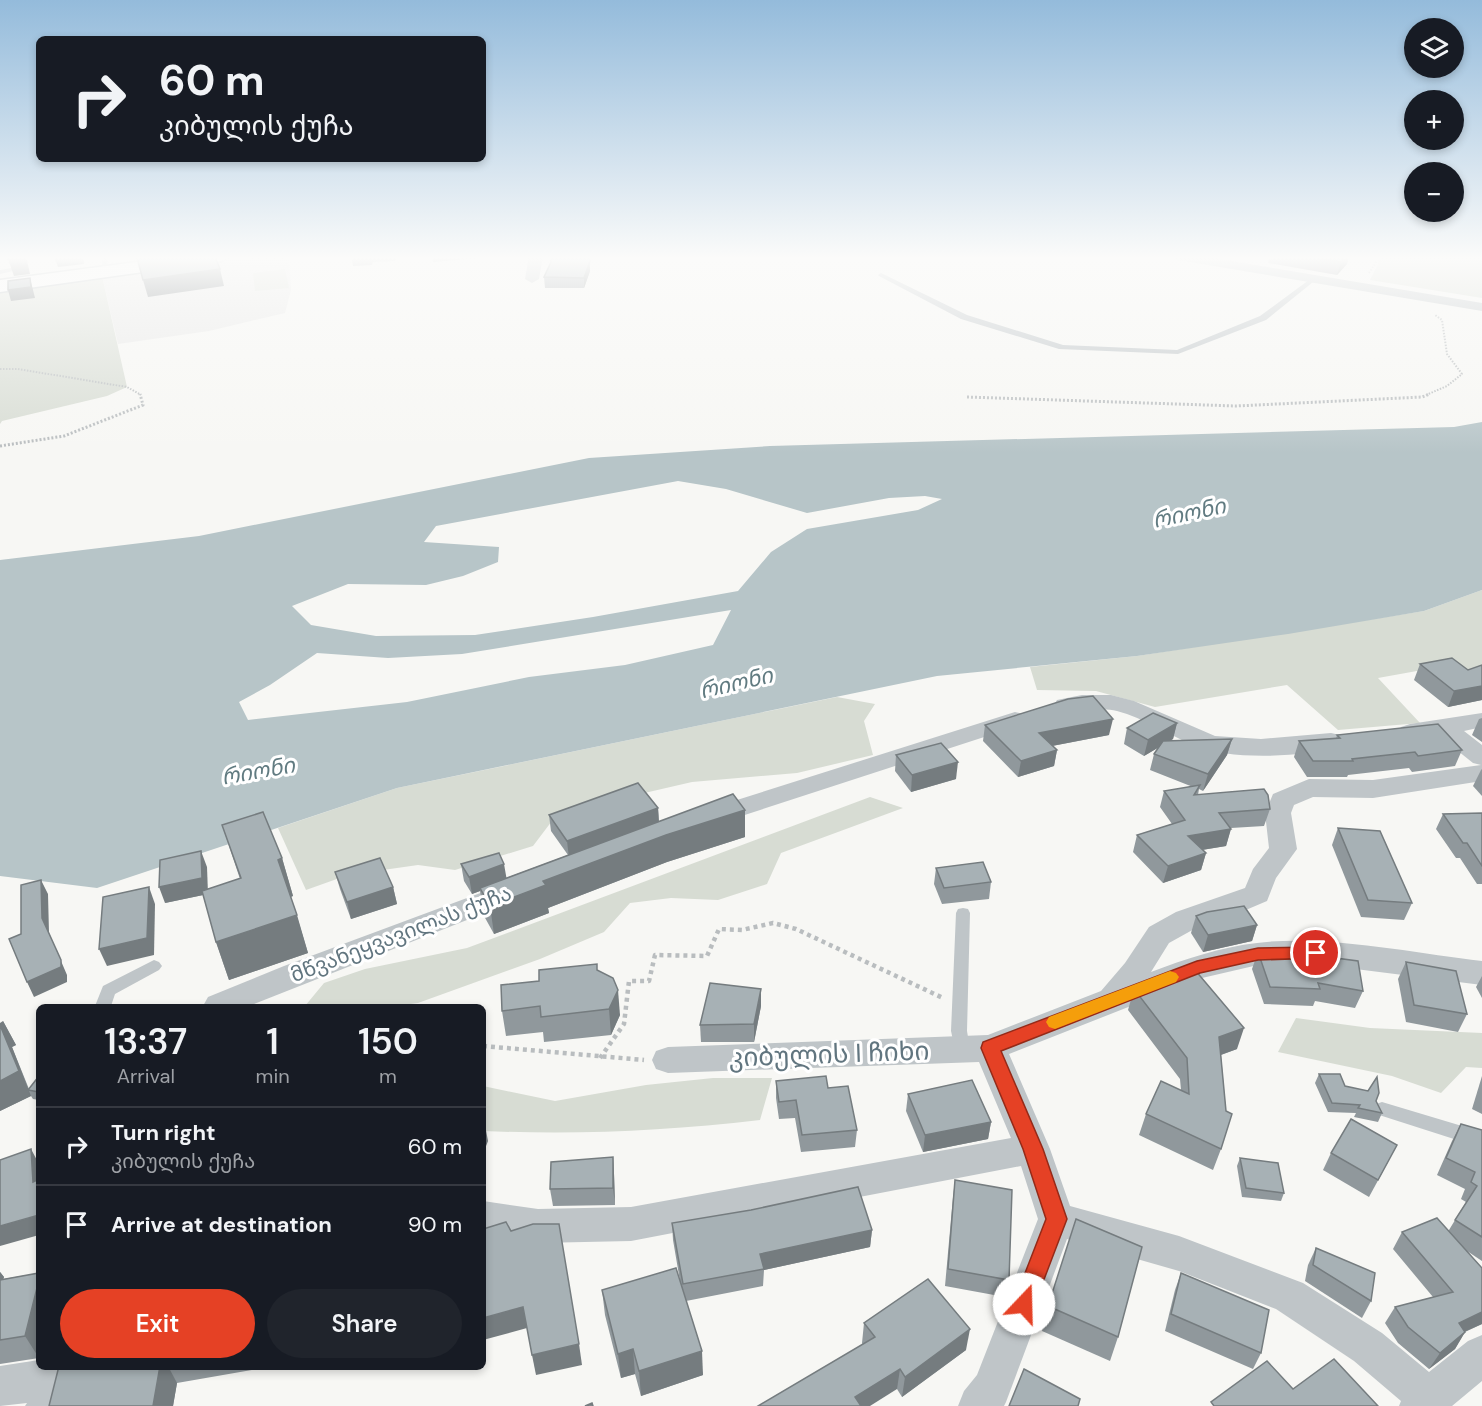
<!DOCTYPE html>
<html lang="en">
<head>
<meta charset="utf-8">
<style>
	body { margin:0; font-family:"DM Sans","Noto Sans Georgian",sans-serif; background:#20242c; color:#f1f3f6; height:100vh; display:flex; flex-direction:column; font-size:22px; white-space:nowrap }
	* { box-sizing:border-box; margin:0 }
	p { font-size:20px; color:#9ea1a6 }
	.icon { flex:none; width:33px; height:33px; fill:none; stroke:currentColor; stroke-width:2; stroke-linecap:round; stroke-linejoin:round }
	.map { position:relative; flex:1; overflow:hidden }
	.side { position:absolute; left:36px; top:1004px; width:450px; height:366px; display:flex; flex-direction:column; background:#171b24; border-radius:9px; box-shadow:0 3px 9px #0003 }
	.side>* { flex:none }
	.top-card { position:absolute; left:36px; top:36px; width:450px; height:126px; border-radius:9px; box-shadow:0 3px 9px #0003; background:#171b24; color:#f1f3f6; overflow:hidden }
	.controls { position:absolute; left:1404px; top:18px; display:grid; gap:12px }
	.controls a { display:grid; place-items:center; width:60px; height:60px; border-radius:50%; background:#171b24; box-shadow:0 3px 9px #0003; font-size:30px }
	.pin { position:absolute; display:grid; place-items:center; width:51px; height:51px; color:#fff; margin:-26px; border:3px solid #fff; border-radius:50%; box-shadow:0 2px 6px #0007 }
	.me { position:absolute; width:66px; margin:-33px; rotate:21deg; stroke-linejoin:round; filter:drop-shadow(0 0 4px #0008) }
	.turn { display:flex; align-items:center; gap:21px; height:126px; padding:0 24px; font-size:27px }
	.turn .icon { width:78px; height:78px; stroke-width:2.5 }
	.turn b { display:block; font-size:42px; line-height:51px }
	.eta { display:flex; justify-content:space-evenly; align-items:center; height:102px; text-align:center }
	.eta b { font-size:36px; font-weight:600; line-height:42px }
	.cta { display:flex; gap:12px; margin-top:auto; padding:12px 24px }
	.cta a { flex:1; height:69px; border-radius:36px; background:#e54125; color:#fff; font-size:24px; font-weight:600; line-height:69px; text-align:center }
	.cta a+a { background:#20242c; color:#f1f3f6 }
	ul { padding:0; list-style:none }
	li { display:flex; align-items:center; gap:18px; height:78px; padding:0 24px; border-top:2px solid #363941 }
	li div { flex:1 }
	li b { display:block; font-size:22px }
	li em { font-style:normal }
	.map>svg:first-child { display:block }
	.built { fill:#e8e8e7 }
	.green { fill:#d7dcd3 }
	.water { fill:#b7c5c8; fill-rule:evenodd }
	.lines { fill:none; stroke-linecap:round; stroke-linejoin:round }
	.secondary-casing { stroke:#afb7bb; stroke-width:3 }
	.path-far2 { stroke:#b9bdbf; stroke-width:2; stroke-dasharray:1.5 1.5; stroke-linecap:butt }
	.path-far1 { stroke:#b9bdbf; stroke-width:3; stroke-dasharray:2 2; stroke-linecap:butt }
	.path { stroke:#b9bdbf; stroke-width:4.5; stroke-dasharray:4 4; stroke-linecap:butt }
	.lane { fill:#bfc5c8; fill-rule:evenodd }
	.street { fill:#bfc5c8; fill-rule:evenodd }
	.secondary { fill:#fff; fill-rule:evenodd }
	.wall { fill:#90989c }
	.shaded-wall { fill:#757c7f }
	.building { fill:#a7b1b5; stroke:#757c7f; stroke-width:1.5 }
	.route { fill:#e54125; stroke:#952a18; stroke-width:1.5 }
	.slow { fill:#f59e0b }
	.labels { text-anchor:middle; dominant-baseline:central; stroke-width:6; stroke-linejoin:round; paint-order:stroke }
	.street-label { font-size:21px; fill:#61757f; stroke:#fff }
	.water-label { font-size:22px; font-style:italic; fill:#617b81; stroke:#fff }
	.near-street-label { font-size:26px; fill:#61757f; stroke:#fff }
</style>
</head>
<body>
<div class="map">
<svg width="1482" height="1406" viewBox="0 0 1482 1406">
	<rect width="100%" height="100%" fill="#f7f7f4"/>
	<path class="built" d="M265 256H289L291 290 285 313 209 331 118 344 102 276Z"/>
	<g class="green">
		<path d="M1382 256H1482V298L1370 280Z"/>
		<path d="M285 269 289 288 255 291 253 273Z"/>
		<path d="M102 276 127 387 107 396 2 421 0 424V292Z"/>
		<path d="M1482 590V669L1461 676 1439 667 1378 678 1420 723 1338 730 1287 685 1155 707 1096 691 1037 690 1030 667 1137 656 1424 611Z"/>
		<path d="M837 697 875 704 864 721 873 755 797 773 692 782 558 813 533 846 455 870 418 865 348 875 306 890 278 828 397 788Z"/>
		<path d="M870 797 903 808 781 853 767 884 718 900 671 898 630 903 604 932 540 959 418 1003 397 1006H305L324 983 365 969 467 948Z"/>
		<path d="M1296 1018 1370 1028 1482 1033V1068L1466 1067 1441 1093 1392 1076 1278 1052Z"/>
		<path d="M713 1078H772L760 1120C664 1131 580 1135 483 1131V1086L555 1101 646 1085Z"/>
	</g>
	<path class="water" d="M1482 422V590L1424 611 1288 634 1137 656 937 676 397 788 97 888 0 876V560L199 536 589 458 770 446 1454 427ZM678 481 726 489 807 513 889 498 925 496 942 499 918 510 807 529 771 552 738 591 593 617 475 635 376 636 311 625 292 606 348 584 426 585 463 576 498 562 499 547 424 542 436 526ZM731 610 713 645 625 665 529 677 407 702 248 720 239 702 270 685 317 653 388 658 462 654Z"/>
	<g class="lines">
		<defs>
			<path id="secondary" d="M182 256H231L222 261 0 292V280Z"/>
		</defs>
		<use href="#secondary" class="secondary-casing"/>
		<g class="path-far2">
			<path d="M241 257 254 256"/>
			<path d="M1369 273 1380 256"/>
			<path d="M0 369H18L127 387 141 395"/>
			<path d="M1426 395 1447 386 1462 374 1447 354 1442 320 1435 315"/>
		</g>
		<g class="path-far1">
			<path d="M967 397 1236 406 1422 397 1430 394"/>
			<path d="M0 446 64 436 143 405 140 394"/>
		</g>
		<g class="path">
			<path d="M483 1046 644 1060"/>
			<path d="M600 1058 624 1024 629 981H649L655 955 707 956 719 929 742 930 773 923 796 929 943 998"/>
		</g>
		<g class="lane">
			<path d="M101 256H107L108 272 103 271Z"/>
			<path d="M11 268 14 270 13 271 0 274V270Z"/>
			<path d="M881 273 967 315 1063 345 1177 350 1260 316 1313 277 1318 278 1266 320 1178 354 1059 349 961 319 879 276 878 275Z"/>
			<path d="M963 908 968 909 970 913 967 1031 970 1049 968 1054 962 1056 956 1054 951 1031 956 913 958 909Z"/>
			<path d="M154 960 159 962 162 966 159 970 115 994 111 1006H95L103 986Z"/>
			<path d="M1382 1102 1482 1132V1148L1376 1114 1374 1109 1376 1104Z"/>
		</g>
		<g class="street">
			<path d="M529 256H543L539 279 532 283 525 279Z"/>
			<path d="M1171 256H1202L1482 303V311L1178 260Z"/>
			<path d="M1082 695H1111L1134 701 1215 736 1261 739 1331 733 1340 735 1343 741 1340 747C1300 757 1231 761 1193 745 1167 734 1144 718 1117 711 1097 706 1077 715 1057 710L1054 705 1057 700Z"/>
			<path d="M1015 712 1024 714 1027 719 1024 724 720 823 711 826 702 823 698 817 702 811Z"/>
			<path d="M1482 713V727L1464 731 1482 745V781L1373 798 1313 797 1294 805 1291 813 1297 849 1276 878 1267 901 1227 918 1196 928 1169 943 1151 972C1185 959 1221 947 1257 943 1324 934 1414 953 1482 961V985L1316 964 1258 965 1202 978 1009 1054 1050 1149 1070 1206 1179 1236 1303 1283 1382 1333 1429 1372 1468 1341 1482 1335V1381L1452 1406H1399L1401 1401 1354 1361 1276 1309 1179 1271 1067 1239 1006 1402 1004 1406H958L964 1391 977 1375 1038 1219 1021 1166 631 1241 538 1243 483 1235V1201L538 1209 631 1207 1011 1138 979 1062 668 1073 656 1069 652 1060 656 1051 668 1047 988 1035 1101 991 1125 963 1149 927 1176 912 1245 888 1253 869 1269 848 1265 813 1273 794 1309 779 1373 780 1481 765 1473 763 1438 735 1410 740 1401 737 1398 732 1401 727 1410 724Z"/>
			<path d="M513 881 523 884 527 891 523 898 249 1006H203L208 997 284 966Z"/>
			<path d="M39 1360V1366H79L67 1406H25L27 1403 0 1406V1366Z"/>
		</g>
		<use href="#secondary" class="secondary"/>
	</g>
	<g class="wall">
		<path d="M351 256H398L395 261 373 262 372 265 353 266Z"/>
		<path d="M589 256 590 271 584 288H545L544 277 551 262Z"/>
		<path d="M1270 256H1349L1347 264 1337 275 1268 263Z"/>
		<path d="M1420 664 1468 670 1482 665V700L1448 707 1414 680Z"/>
		<path d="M1482 718V742L1472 735 1479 719Z"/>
		<path d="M1177 723 1173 739 1169 741 1232 739 1227 755 1203 791 1199 789 1198 795 1270 809 1264 826 1231 828 1226 846 1202 850 1206 853 1201 870 1163 883 1133 852 1137 835 1172 824 1160 807 1164 791 1193 787 1150 770 1154 754 1159 747 1144 756 1124 744 1127 728Z"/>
		<path d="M985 725 1109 735 1052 746 1057 750 1054 766 1018 777 983 741Z"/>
		<path d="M1337 735 1462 750 1455 766 1412 772 1409 768 1348 775 1347 777H1307L1294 757 1299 741 1336 739Z"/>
		<path d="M896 755 956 779 911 792 895 771Z"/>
		<path d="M1482 769V796L1473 786 1481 770Z"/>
		<path d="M658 808 659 821 745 837 667 862 548 908 549 913 494 934 484 916 480 891 472 894 464 881 461 864 506 878 568 855 551 831 549 815Z"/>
		<path d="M1482 813V884H1477L1460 858H1456L1436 829 1443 814Z"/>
		<path d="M222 825 282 858 293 896 291 897 308 953 229 980 216 942 203 895 165 903 207 867V889L240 879Z"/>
		<path d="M1338 828 1412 903 1404 920 1361 917 1332 845Z"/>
		<path d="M936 868 991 882 989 899 942 904 934 884Z"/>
		<path d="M335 872 393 887 397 904 351 919 340 889Z"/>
		<path d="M1196 916 1257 925 1252 941 1203 952 1191 933Z"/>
		<path d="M1258 952 1363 991 1355 1008 1315 1001 1313 1006 1264 1004 1252 969Z"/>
		<path d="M1406 962 1467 1014 1458 1032 1406 1022 1398 979Z"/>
		<path d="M597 970 620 1015 611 1035 544 1042 543 1032 506 1036 502 1011 539 981Z"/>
		<path d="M1482 976V998L1476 987Z"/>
		<path d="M1134 989 1237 1049 1221 1055 1226 1111 1221 1149 1213 1170 1139 1135 1146 1114 1181 1090 1180 1079 1128 1010Z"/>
		<path d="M761 1006 754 1042H701L700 1025Z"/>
		<path d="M3 1021 16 1045 12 1047 29 1089 39 1076V1100L33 1099 31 1096 0 1111Z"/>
		<path d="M1319 1074 1376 1101 1382 1113 1378 1122 1354 1117 1356 1113 1328 1112 1315 1083Z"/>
		<path d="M1482 1076V1114L1472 1109Z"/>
		<path d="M776 1081 828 1088 857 1130 855 1147 801 1152 795 1118 779 1119 776 1098Z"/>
		<path d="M908 1094 991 1122 988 1139 923 1152 906 1111Z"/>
		<path d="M1461 1124 1482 1130V1261L1467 1251 1482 1268V1324L1465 1332 1455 1349 1429 1369 1398 1343 1385 1323 1395 1307 1433 1297 1393 1249 1402 1232 1449 1230 1466 1202 1461 1199 1465 1189 1437 1175 1452 1141Z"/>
		<path d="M1331 1153 1388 1162 1369 1197 1323 1170Z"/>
		<path d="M613 1157 614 1174 615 1205 553 1206 550 1189Z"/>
		<path d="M1240 1158 1284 1193 1281 1201 1242 1197 1237 1166Z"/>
		<path d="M955 1180 1009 1280 1005 1297 945 1286 953 1197Z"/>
		<path d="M672 1223 872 1230 870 1247 764 1270 763 1286 686 1301 703 1375 641 1396 635 1374 621 1378 605 1315 602 1290 680 1281 673 1240Z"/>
		<path d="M1316 1248 1371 1301 1362 1318 1305 1281 1308 1265Z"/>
		<path d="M0 1272 4 1277 3 1279 39 1273V1358L0 1364Z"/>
		<path d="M1181 1273 1261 1353 1253 1369 1165 1331 1175 1290Z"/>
		<path d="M1048 1306 1118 1337 1110 1361 1042 1331Z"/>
		<path d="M864 1323 966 1350 902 1397 897 1389 762 1404 863 1345 862 1343Z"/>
		<path d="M59 1366H274L177 1383 173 1406H49Z"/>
	</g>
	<g class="shaded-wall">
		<path d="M26 256 30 274 14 276 8 259Z"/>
		<path d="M83 256 84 264 58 267 56 261Z"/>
		<path d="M117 256H132L117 258Z"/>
		<path d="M432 256H491L490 257 433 262Z"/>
		<path d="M589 256 590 271 584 288V278Z"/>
		<path d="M1347 256H1349L1347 264 1337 275 1341 262Z"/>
		<path d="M220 269 224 286 148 297 143 280Z"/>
		<path d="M30 278 35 298 11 301 8 290Z"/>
		<path d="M1482 686V700L1448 707 1454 691Z"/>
		<path d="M1113 719 1109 735 1036 749 1039 733Z"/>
		<path d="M1177 723 1173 739 1144 756 1148 740Z"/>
		<path d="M1232 739 1227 755 1203 791 1208 774Z"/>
		<path d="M1057 750 1054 766 1018 777 1021 761Z"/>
		<path d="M958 762 956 779 911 792 912 775Z"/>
		<path d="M658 808 659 825 569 858 567 841Z"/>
		<path d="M745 810V837L667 862 548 908 549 913 494 934 490 906 543 881 666 835Z"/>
		<path d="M1231 829 1226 846 1183 853 1188 836Z"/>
		<path d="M201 851 207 867 208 894 165 903 159 887Z"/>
		<path d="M1206 853 1201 870 1163 883 1168 866Z"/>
		<path d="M282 858 293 896 289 897 278 860Z"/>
		<path d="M504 864 507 881 480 888V891L472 894 469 877Z"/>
		<path d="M41 880 48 894 49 933 67 975V982L34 997 27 982 42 918Z"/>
		<path d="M149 887 155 904 154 955 107 966 99 949Z"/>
		<path d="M393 887 397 904 351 919 347 902Z"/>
		<path d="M297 915 308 953 229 980 216 942Z"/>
		<path d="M1257 925 1252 941 1203 952 1208 935Z"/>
		<path d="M761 989V1006L754 1042V1024Z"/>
		<path d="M618 990 620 1015 611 1035 609 1009Z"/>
		<path d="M3 1021 16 1045 12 1047 31 1096 0 1111V1023Z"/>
		<path d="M1244 1028 1237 1049 1212 1058 1219 1037Z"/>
		<path d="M484 1120 488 1141 483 1154V1122Z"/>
		<path d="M991 1122 988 1139 923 1152 925 1135Z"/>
		<path d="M31 1149 39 1164V1193L33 1182Z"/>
		<path d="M613 1157 614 1174 615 1205 613 1188Z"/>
		<path d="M39 1215V1235L0 1246V1226Z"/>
		<path d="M872 1230 870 1247 764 1270 760 1254Z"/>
		<path d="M0 1272 4 1277 0 1291Z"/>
		<path d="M39 1280V1358L25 1336Z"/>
		<path d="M523 1307 527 1328 483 1340V1318Z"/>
		<path d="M1482 1312V1324L1448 1339 1459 1323Z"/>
		<path d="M970 1329 966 1350 902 1397 905 1377Z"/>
		<path d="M1465 1332 1455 1349 1429 1369 1440 1353Z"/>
		<path d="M579 1344 582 1365 536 1375 532 1355Z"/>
		<path d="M633 1349 635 1374 621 1378 618 1354Z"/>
		<path d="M702 1351 703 1375 641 1396 639 1371Z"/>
		<path d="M160 1366H168L177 1383 173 1406H153Z"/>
		<path d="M900 1369 897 1389 870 1406H854L855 1397Z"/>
	</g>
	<g class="building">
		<path d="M10 256H24V257L8 259Z"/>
		<path d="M56 256H82V258L56 261Z"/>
		<path d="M153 256H215L220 269 143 280 137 258Z"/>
		<path d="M551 256H589L590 261 584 278 544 277 551 262Z"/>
		<path d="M1304 256H1347L1341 262Z"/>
		<path d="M30 278 31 287 8 290V281Z"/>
		<path d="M1452 658 1468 670 1482 665V686L1454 691 1420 664Z"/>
		<path d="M1093 696 1113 719 1039 733 1057 750 1021 761 985 725 1068 699Z"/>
		<path d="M1153 713 1177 723 1148 740 1127 728Z"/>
		<path d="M1438 724 1462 750 1418 756 1415 752 1352 759 1353 761H1313L1299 741 1340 738 1337 735Z"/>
		<path d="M1232 739 1208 774 1154 754 1163 741Z"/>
		<path d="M941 743 958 762 912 775 896 755Z"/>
		<path d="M638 783 658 808 567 841 549 815Z"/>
		<path d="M1200 785 1194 795 1264 789 1268 795 1270 809 1219 813 1231 829 1188 836 1206 853 1168 866 1137 835 1185 820 1164 791Z"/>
		<path d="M733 794 745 810 666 835 543 881 546 885 490 906 480 888Z"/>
		<path d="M263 812 282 858 278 860 297 915 216 942 202 891 241 878 222 825Z"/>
		<path d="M1482 813V866L1467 843H1463L1443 814Z"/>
		<path d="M1338 828 1380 831 1412 903 1368 900Z"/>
		<path d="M201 851 202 878 159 887 160 860Z"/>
		<path d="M499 853 504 864 469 877 461 864Z"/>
		<path d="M380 858 393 887 347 902 335 872Z"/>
		<path d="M983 862 991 882 944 888 936 868Z"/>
		<path d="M41 880 42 918 61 960V967L27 982 9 939 21 934V885Z"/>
		<path d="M149 887 147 938 99 949 103 897Z"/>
		<path d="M1244 906 1257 925 1208 935 1196 916 1207 912Z"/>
		<path d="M1275 950 1358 961 1363 991 1318 983 1320 989 1270 987 1258 952Z"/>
		<path d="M1406 962 1456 971 1467 1014 1414 1005Z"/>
		<path d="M597 964V970L613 978 618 990 609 1009 541 1017 540 1006 502 1011 501 985 539 981V970Z"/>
		<path d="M1195 970 1244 1028 1219 1037 1226 1111 1232 1114 1221 1149 1146 1114 1161 1081 1189 1094 1187 1058 1134 989Z"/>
		<path d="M710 983 761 989 754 1024 700 1025Z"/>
		<path d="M0 1025 19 1071 0 1081Z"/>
		<path d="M1319 1074H1340L1345 1086 1368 1091 1377 1077 1379 1093 1376 1101 1382 1113 1358 1108 1360 1105 1332 1103Z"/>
		<path d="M39 1076V1092L28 1090Z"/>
		<path d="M826 1076 828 1088 848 1086 857 1130 802 1135 796 1100 779 1102 776 1081Z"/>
		<path d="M972 1080 991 1122 925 1135 908 1094Z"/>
		<path d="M1351 1119 1397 1145 1378 1180 1331 1153Z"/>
		<path d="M1461 1124 1482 1130V1237L1455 1220 1477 1186 1471 1182 1475 1172 1446 1158Z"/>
		<path d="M31 1149 33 1182 39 1179V1215L0 1226V1160Z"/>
		<path d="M613 1157V1188L550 1189 551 1162Z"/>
		<path d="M1240 1158 1278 1163 1284 1193 1246 1188Z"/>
		<path d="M955 1180 1012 1190 1009 1280 948 1269Z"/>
		<path d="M858 1187 872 1230 760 1254 764 1269 683 1284 672 1223 751 1210Z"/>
		<path d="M1437 1218 1482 1268V1312L1459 1323 1465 1332 1440 1353 1408 1327 1395 1307 1453 1292 1402 1232Z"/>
		<path d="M1076 1219 1142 1247 1118 1337 1048 1306Z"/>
		<path d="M506 1222 511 1231 533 1224H559L579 1344 532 1355 523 1307 483 1318V1229Z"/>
		<path d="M1316 1248 1375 1273 1371 1301 1313 1265Z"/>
		<path d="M676 1268 702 1351 639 1371 633 1349 618 1354 602 1290Z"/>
		<path d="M39 1273V1280L25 1336 0 1340V1280Z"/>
		<path d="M1181 1273 1269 1310 1261 1353 1171 1314Z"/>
		<path d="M928 1279 970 1329 905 1377 900 1369 855 1397 861 1406H758L875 1337 864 1323Z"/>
		<path d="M1334 1359 1378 1406H1214L1211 1402 1267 1361 1293 1389Z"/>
		<path d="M59 1366H160L153 1406H49Z"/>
		<path d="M1024 1369 1080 1399 1078 1406H1009Z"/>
		<path d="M592 1403 593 1406H585Z"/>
	</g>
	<linearGradient id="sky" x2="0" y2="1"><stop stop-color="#94bbdb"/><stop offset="0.57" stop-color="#fbfbfa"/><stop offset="1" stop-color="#fbfbfa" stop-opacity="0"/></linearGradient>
	<rect width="1482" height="453" fill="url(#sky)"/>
	<path class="route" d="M1316 947 1322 949 1324 953 1322 958 1258 960 1200 973 1001 1051 1043 1149 1067 1219 1032 1311 1024 1314 1016 1311 1013 1304 1046 1219 1023 1149 981 1048 983 1042 1197 961 1258 948Z"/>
	<path class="slow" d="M1170 971 1176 973 1179 977 1176 982 1055 1029 1049 1027 1046 1022 1049 1017Z"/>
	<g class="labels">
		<g class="street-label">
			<text transform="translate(401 934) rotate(-21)">მწვანეყვავილას ქუჩა</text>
		</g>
		<g class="water-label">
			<text transform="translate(1189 513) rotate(-12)">რიონი</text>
			<text transform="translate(736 683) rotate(-13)">რიონი</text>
			<text transform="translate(258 771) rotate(-10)">რიონი</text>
		</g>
		<g class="near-street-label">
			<text transform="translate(829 1054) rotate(-2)">კიბულის I ჩიხი</text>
		</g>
	</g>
</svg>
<div class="controls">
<a><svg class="icon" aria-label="layers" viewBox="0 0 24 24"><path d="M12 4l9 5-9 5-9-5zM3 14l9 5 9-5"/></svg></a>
<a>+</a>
<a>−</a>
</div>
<div class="pin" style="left:1316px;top:953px;background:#d93025"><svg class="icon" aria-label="arrive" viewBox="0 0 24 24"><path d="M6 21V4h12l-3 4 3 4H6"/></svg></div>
<svg class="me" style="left:1024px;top:1304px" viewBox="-20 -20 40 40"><circle r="19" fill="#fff"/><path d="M0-13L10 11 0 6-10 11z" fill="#e54125"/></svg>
<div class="top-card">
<div class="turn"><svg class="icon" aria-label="right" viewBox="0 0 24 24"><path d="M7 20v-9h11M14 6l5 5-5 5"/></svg><div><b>60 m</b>კიბულის ქუჩა</div></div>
</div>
<section class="side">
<div class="eta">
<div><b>13:37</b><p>Arrival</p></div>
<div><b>1</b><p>min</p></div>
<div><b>150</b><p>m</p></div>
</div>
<ul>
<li><svg class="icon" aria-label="right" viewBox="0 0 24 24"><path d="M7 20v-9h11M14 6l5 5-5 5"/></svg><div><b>Turn right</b><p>კიბულის ქუჩა</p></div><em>60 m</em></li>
<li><svg class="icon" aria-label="arrive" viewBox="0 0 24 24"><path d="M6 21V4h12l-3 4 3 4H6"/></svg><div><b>Arrive at destination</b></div><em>90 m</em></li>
</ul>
<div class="cta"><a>Exit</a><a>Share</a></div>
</section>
</div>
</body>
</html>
